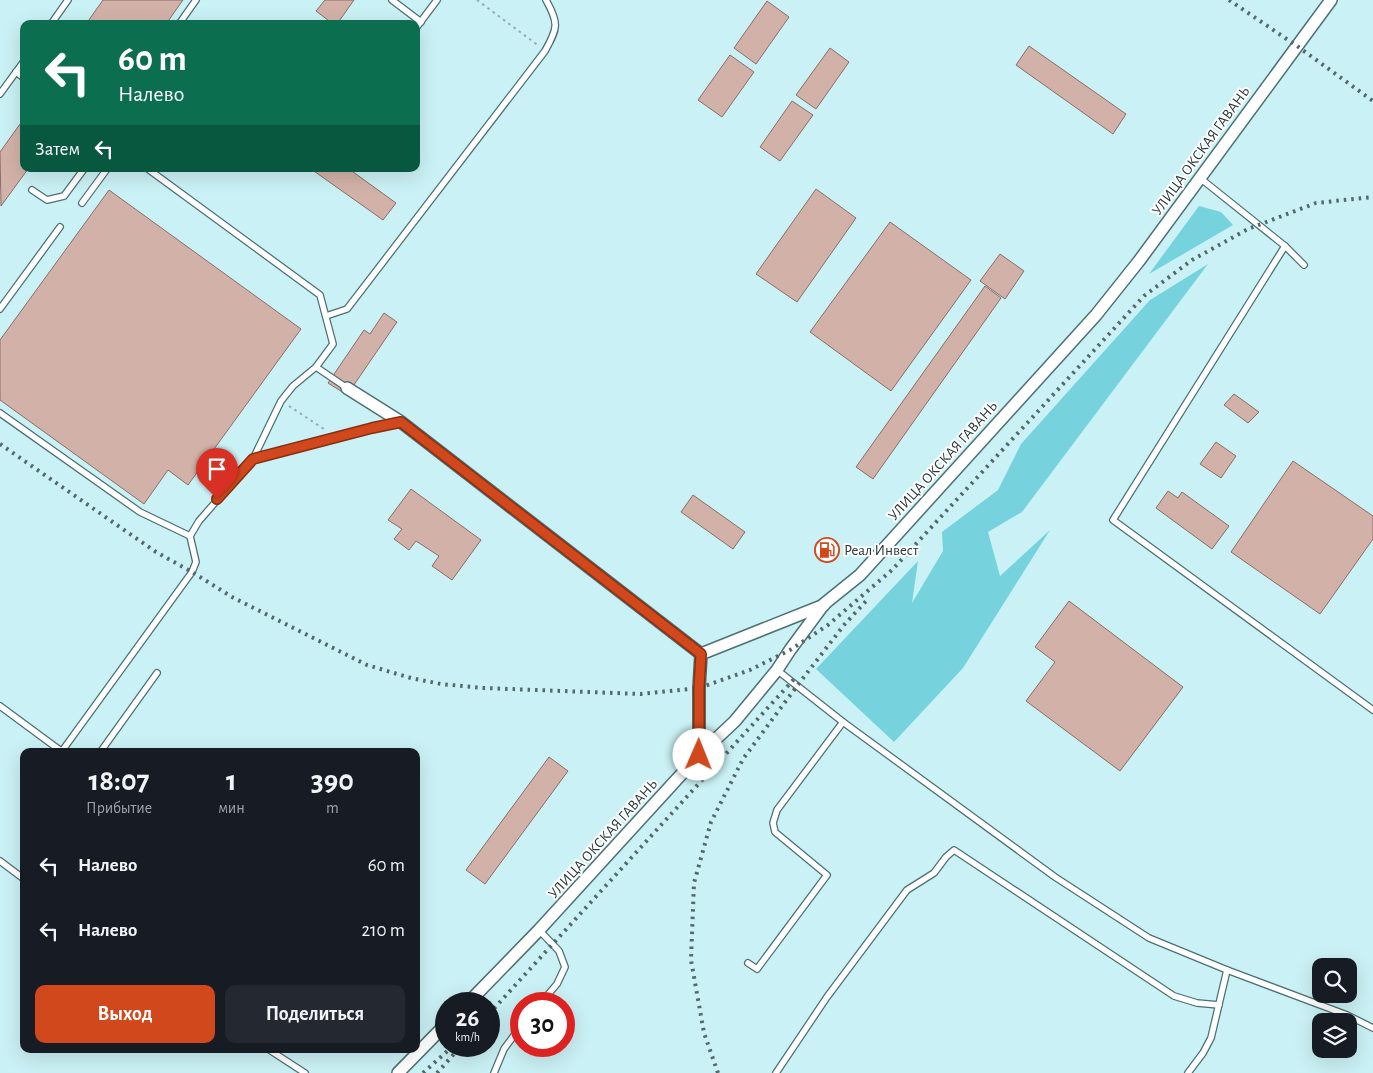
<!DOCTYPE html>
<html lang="ru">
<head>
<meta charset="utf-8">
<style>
	body { margin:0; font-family:"Alegreya Sans",sans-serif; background:#242831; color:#f1f3f6; height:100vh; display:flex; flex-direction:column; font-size:19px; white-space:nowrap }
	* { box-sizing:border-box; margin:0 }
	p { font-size:16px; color:#9ea1a6 }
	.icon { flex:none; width:28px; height:28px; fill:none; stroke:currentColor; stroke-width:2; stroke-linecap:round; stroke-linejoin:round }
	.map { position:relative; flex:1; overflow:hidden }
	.sheet { position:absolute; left:20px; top:748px; width:400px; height:305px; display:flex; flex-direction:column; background:#171b24; border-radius:10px; box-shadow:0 5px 20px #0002 }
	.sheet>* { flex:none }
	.hud { position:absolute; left:20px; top:20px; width:400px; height:152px; border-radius:10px; box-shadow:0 5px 20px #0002; background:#0b6e4f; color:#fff; overflow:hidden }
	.fabs { position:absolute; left:1312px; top:958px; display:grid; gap:10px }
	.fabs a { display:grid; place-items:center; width:45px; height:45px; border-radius:10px; background:#171b24; box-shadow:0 5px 20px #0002; font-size:25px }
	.speed { position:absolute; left:435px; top:992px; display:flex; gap:10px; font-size:25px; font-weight:700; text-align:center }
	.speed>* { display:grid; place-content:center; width:65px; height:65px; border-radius:50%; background:#171b24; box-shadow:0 5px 20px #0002; line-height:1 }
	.speed small { font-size:12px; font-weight:400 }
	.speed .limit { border:8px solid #d22; background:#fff; color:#111 }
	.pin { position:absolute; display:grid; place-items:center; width:42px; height:42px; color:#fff; margin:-51px -21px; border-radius:50% 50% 50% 0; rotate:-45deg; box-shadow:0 0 5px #0007 }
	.pin .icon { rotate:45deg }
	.me { position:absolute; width:55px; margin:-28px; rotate:1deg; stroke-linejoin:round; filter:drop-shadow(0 0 4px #0008) }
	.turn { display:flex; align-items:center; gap:18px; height:105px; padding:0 15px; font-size:22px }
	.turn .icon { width:65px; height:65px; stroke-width:2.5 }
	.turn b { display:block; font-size:35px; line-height:42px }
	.then { display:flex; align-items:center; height:48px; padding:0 15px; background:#0003; gap:10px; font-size:19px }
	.eta { display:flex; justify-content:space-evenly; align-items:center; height:85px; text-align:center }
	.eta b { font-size:30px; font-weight:700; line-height:35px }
	.button { display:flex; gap:10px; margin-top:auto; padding:10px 15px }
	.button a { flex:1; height:58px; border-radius:10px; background:#d0481b; color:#fff; font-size:20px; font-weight:700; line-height:58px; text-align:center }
	.button a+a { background:#242831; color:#f1f3f6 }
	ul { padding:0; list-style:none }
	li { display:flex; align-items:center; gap:15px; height:65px; padding:0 15px }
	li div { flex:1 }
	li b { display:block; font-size:19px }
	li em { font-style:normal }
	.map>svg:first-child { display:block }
	.green { fill:#76d3dd }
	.building { fill:#d2b1a8; stroke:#8b6d65 }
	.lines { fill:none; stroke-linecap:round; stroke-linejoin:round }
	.lane-casing { stroke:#4d7074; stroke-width:8 }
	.street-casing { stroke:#4d7074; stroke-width:14 }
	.path { stroke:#8faeb0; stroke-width:2; stroke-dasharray:2.5 4; stroke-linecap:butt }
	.lane { stroke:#fff; stroke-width:5.5 }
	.street { stroke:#fff; stroke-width:11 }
	.rail { stroke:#53686a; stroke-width:4; stroke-dasharray:2.5 5; stroke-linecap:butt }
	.route-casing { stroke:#872f12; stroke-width:12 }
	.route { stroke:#d0481b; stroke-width:9 }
	.labels { text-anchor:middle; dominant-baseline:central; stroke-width:4; stroke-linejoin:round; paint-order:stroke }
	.street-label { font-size:15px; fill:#2a393a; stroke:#fff }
	.poi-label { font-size:15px; fill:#2a393a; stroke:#fff; text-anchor:start }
</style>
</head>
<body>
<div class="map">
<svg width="1373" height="1073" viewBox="0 0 1373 1073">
	<rect width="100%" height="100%" fill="#caf1f5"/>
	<g class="green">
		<path d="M1199 206 1221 212 1233 225 1149 274Z"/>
		<path d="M1208 264 1022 512 988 532 1000 576 1050 530 963 668 894 742 816 669 918 561 912 603 943 551 942 532 998 490 1021 444 1150 300Z"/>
	</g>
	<g class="building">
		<path d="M103 0H183L166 24H86Z"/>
		<path d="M325 0H354L337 24H333L316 11Z"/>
		<path d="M767 1 789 17 756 64 734 48Z"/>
		<path d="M1029 46 1126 114 1113 134 1016 65Z"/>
		<path d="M830 48 849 62 816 109 796 95Z"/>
		<path d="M730 55 754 72 722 117 698 100Z"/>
		<path d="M792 101 813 115 780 161 760 147Z"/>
		<path d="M20 124 24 127V169H28L1 206 0 152Z"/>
		<path d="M311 169H349L396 203 383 220Z"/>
		<path d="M816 189 856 218 797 302 756 274Z"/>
		<path d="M109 190 301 329 188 485 168 470 144 504 0 400V340Z"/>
		<path d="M890 222 971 280 891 391 810 332Z"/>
		<path d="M1000 254 1024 271 1005 299 980 281Z"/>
		<path d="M985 286 1001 298 873 479 856 467Z"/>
		<path d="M384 313 397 322 347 395 328 383 364 330 370 334Z"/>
		<path d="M1234 394 1259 412 1248 423 1224 405Z"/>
		<path d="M1216 442 1236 456 1221 478 1200 464Z"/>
		<path d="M1293 461 1373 516V539L1320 614 1231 552Z"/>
		<path d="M411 489 481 540 452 580 432 566 439 556 416 541 409 550 394 539 402 529 388 520Z"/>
		<path d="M1168 491 1178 498 1182 492 1229 526 1212 549 1156 508Z"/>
		<path d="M693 495 745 532 733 549 681 512Z"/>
		<path d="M1069 601 1183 687 1120 771 1026 701 1055 662 1035 647Z"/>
		<path d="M549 757 568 771 485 884 466 870Z"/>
	</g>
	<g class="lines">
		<defs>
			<g id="lane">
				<path d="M392 0 421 22"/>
				<path d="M51 24 68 0"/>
				<path d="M179 24 196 0"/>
				<path d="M416 28 437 0"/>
				<path d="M16 72 24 78"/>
				<path d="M0 94 24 61"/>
				<path d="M148 169 320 295 333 344 316 367 347 388"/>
				<path d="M1200 178 1285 246 1304 265"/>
				<path d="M32 190 47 200 64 196 84 169"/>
				<path d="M82 203 107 169"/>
				<path d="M1285 246 1113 520 1373 710"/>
				<path d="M0 309 60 227"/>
				<path d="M326 316 347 309 545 51C558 28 559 23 546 0"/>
				<path d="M0 413 140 512 190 536"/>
				<path d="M253 459 281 401 293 386 316 367"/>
				<path d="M777 670 843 722 1055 877 1149 938 1227 970 1347 1015 1373 1028"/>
				<path d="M0 706 61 751"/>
				<path d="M62 751 192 572 196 562 190 536 199 521 253 459 399 422"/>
				<path d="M101 751 157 673"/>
				<path d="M0 861 24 879"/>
				<path d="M539 930 559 951 565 967 557 984 540 1004"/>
				<path d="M748 963 757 969 827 875 775 832 773 823 777 810 843 722"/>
				<path d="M268 1049 305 1073"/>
				<path d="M494 1073 504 1049 521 1026"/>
				<path d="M776 1073 827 997 907 890 934 873 946 857 954 850 1174 996 1197 1003 1219 1005"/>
				<path d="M1188 1073 1203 1053 1211 1038 1227 970"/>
			</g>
			<g id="street">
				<path d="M347 388 401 422 701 654 824 605"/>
				<path d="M699 755V688L701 654"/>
				<path d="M467 1004 539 930 699 755 735 721 777 670 790 650 824 604 860 575 1096 315 1139 261 1331 0"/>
				<path d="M398 1073 446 1024"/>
			</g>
		</defs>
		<use href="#lane" class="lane-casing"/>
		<use href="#street" class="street-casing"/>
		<g class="path">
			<path d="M477 0 539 46"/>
			<path d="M289 406 327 431"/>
		</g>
		<use href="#lane" class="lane"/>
		<use href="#street" class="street"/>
		<g class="rail">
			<path d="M1229 0 1297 46 1373 101"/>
			<path d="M0 444 156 552 192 572 232 597 367 665 411 678 441 684 483 688 641 694 699 688 750 670 790 650 828 625 892 570 1144 296 1192 260 1248 229 1316 203 1373 197"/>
			<path d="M489 1014 795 678"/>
			<path d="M423 1073 453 1046"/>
			<path d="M437 1073 454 1054"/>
			<path d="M718 1073 704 1033 691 960 694 883 711 822 743 759 797 686 844 625 868 599"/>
		</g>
	</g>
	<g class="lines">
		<defs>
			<path id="route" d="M217 499 253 459 372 428 401 422 701 654 699 688V755"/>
		</defs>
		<use href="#route" class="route-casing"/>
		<use href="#route" class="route"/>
	</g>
	<defs>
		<symbol id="fuel-ring" viewBox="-11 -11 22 22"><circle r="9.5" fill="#fff" stroke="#d0481b" stroke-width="1.5"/><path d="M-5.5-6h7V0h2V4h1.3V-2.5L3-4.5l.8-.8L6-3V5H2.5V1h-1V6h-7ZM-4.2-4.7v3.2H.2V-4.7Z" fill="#d0481b"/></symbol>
	</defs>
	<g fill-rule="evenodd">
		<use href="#fuel-ring" x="813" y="536" width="28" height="28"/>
	</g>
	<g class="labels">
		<g class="street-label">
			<text transform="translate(1201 151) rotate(-54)">УЛИЦА ОКСКАЯ ГАВАНЬ</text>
			<text transform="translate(943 461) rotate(-48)">УЛИЦА ОКСКАЯ ГАВАНЬ</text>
			<text transform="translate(603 839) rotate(-48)">УЛИЦА ОКСКАЯ ГАВАНЬ</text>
		</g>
		<g class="poi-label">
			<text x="844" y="550">Реал Инвест</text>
		</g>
	</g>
</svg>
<div class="fabs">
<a><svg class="icon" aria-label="search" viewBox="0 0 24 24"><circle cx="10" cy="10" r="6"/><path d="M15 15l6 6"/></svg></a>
<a><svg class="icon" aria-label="layers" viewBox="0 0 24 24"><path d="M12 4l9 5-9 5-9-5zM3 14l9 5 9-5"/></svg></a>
</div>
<div class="speed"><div>26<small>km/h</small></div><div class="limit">30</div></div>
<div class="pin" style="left:217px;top:499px;background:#d93025"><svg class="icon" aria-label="arrive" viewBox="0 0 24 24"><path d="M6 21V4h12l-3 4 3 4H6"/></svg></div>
<svg class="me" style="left:699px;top:755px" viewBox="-20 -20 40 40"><circle r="19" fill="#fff"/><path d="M0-13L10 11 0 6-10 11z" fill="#d0481b"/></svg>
<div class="hud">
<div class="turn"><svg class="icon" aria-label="left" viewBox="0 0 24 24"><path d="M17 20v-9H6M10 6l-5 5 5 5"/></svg><div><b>60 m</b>Налево</div></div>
<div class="then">Затем<svg class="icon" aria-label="left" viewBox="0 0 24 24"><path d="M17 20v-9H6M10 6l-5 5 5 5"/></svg></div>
</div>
<section class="sheet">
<div class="eta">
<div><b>18:07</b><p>Прибытие</p></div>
<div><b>1</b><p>мин</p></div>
<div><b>390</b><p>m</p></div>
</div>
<ul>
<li><svg class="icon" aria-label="left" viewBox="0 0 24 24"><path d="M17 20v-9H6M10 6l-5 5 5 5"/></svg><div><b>Налево</b></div><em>60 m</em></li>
<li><svg class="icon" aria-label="left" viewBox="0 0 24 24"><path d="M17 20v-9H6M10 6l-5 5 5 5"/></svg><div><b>Налево</b></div><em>210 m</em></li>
</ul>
<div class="button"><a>Выход</a><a>Поделиться</a></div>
</section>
</div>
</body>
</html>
